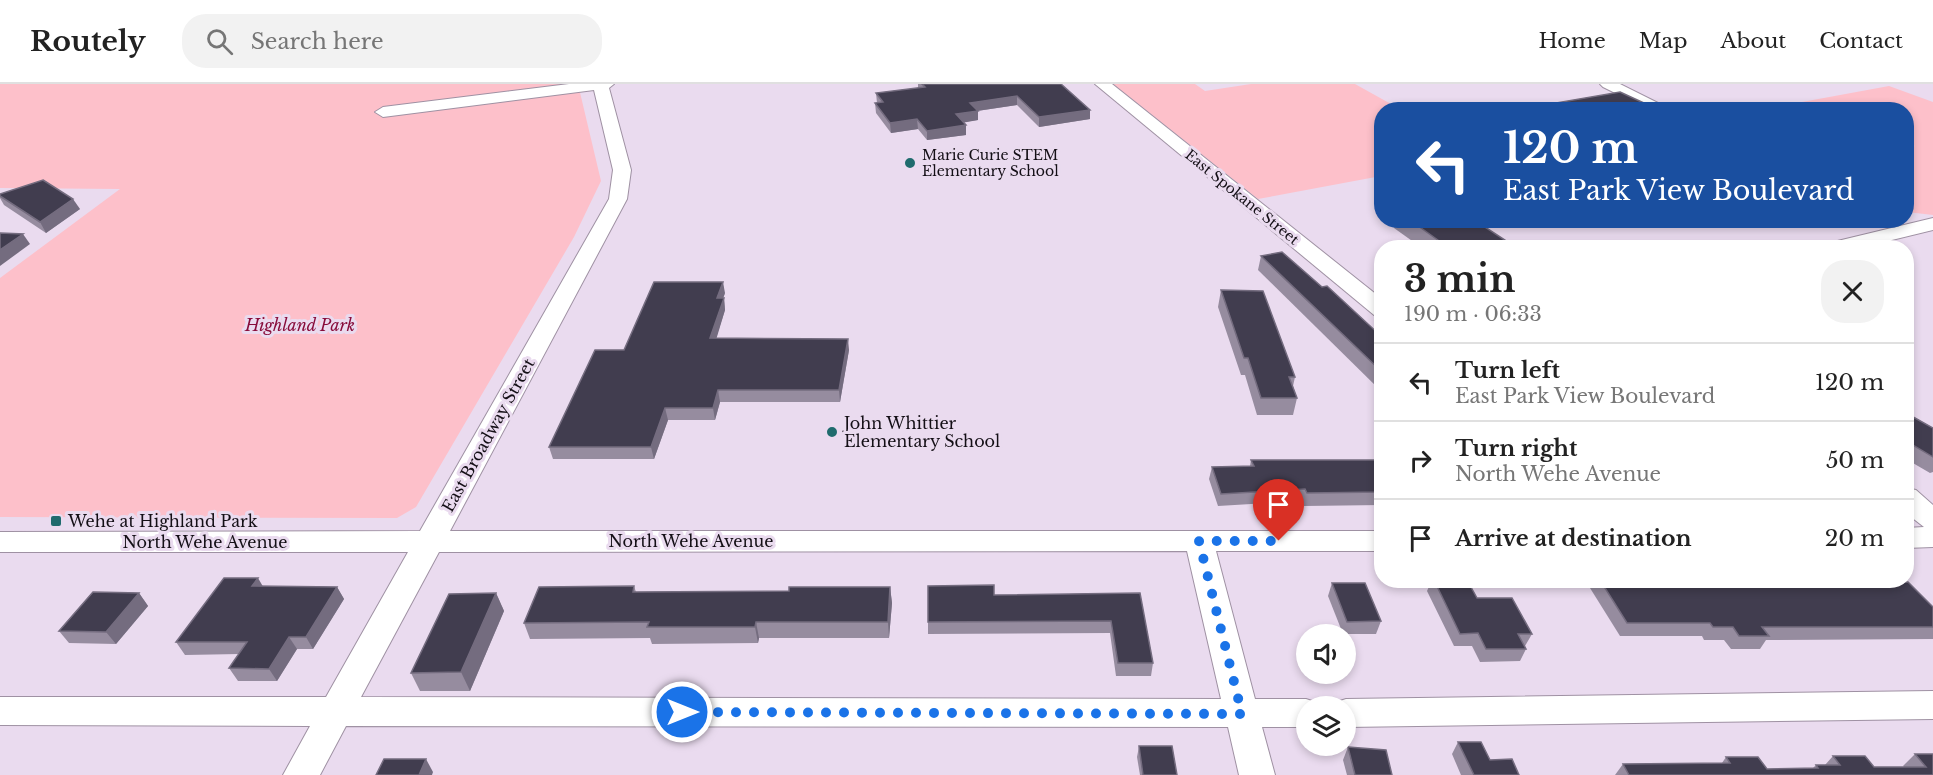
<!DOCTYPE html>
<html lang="en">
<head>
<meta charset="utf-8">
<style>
	body { margin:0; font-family:"Libre Baskerville",serif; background:#f2f2f2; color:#222; height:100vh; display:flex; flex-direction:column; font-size:22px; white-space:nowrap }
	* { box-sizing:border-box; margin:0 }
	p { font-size:20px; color:#767676 }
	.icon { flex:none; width:33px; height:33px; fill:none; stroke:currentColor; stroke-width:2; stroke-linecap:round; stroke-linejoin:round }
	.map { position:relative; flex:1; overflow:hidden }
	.sheet { position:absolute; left:1374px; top:156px; width:540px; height:348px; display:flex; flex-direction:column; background:#fff; border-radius:24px; box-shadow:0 3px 9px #0003 }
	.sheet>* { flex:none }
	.guide { position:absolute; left:1374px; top:18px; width:540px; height:126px; border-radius:24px; box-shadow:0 3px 9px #0003; background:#1a4fa0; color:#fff; overflow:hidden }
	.fabs { position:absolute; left:1296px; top:540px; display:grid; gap:12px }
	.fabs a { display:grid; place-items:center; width:60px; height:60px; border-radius:50%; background:#fff; box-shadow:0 3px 9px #0003; font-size:30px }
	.pin { position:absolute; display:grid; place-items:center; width:51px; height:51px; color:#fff; margin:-62px -26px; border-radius:50% 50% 50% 0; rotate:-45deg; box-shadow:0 0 6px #0007 }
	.pin .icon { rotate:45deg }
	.me { position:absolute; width:66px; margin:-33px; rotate:90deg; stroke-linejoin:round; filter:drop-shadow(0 0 4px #0008) }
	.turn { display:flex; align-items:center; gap:21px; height:126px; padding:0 30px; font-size:27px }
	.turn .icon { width:78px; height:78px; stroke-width:2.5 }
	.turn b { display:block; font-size:42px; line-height:51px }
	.round { display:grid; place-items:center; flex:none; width:63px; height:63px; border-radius:24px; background:#f2f2f2 }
	.summary { display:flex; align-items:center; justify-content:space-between; height:102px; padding:0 30px }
	h1 { font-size:36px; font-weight:700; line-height:45px }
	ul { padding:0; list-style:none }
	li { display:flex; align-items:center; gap:18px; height:78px; padding:0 30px; border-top:2px solid #e0e0e0 }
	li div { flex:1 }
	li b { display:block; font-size:22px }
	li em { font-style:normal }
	header { display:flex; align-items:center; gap:36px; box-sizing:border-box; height:84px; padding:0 30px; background:#fff; border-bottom:2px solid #e0e0e0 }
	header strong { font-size:28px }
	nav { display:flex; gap:33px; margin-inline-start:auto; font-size:21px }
	.search { width:420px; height:54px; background:#f2f2f2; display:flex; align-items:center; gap:15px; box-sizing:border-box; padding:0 21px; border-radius:24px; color:#767676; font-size:22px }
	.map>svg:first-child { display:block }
	.green { fill:#fdc0ca }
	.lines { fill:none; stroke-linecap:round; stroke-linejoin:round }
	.minor-casing { stroke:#9f91a3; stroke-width:2 }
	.minor { fill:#fff; fill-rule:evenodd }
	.wall { fill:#968c9f }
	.shaded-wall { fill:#746c7f }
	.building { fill:#413d4f; stroke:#746c7f; stroke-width:1.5 }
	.route { stroke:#1a73e8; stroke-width:10; stroke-dasharray:0 18 }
	.poi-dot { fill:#1f6b6d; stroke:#eadbef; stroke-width:2 }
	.labels { text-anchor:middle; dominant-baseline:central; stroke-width:6; stroke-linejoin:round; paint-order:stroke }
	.far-poi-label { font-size:14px; fill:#140f16; stroke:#eadbef; text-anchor:start }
	.far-street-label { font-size:14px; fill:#140f16; stroke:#eadbef }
	.park-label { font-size:16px; font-style:italic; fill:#880c3b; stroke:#eadbef }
	.poi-label { font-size:16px; fill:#140f16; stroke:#eadbef; text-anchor:start }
	.street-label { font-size:16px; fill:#140f16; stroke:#eadbef }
</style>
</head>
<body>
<header>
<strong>Routely</strong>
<div class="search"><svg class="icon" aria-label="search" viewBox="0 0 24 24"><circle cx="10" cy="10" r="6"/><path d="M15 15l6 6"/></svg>Search here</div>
<nav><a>Home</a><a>Map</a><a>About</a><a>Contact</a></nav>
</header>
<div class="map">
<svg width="1933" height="691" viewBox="0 0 1933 691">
	<rect width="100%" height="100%" fill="#eadbef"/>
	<g class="green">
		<path d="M0 0H578L601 97 574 153 416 423 397 434 0 433V194L120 105 0 104Z"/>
		<path d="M1113 0H1195L1205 7 1251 0H1355L1400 25 1382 26 1381 92 1258 115Z"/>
		<path d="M1889 2 1933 18V131L1907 128V64L1915 62 1907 59 1906 26 1822 25 1802 18Z"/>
	</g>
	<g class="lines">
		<defs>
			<g id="minor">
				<path d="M569 0H614L609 4 631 86 627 115 450 447H1382V467H1216L1255 615H1306L1318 619 1320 622H1306V643H1262L1275 691H1239L1228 643 346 642 320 691H283L310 642 0 641V613H326L408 468H0V448L420 447 609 115 613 86 594 6 383 33 375 28 383 23ZM1187 467 1221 615 361 613 439 468Z"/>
				<path d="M1095 0H1112L1382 215V232L1374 231Z"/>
				<path d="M1600 0H1620L1672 26H1650L1603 3Z"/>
				<path d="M1933 134V146L1859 164H1822L1825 160Z"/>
				<path d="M1906 404 1916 406 1933 421V463L1906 464V444L1924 443 1906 429Z"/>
				<path d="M1933 607V635L1346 643V622H1332L1334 619 1346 615Z"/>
			</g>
		</defs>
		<use href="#minor" class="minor-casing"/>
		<use href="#minor" class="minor"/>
	</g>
	<g class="wall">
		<path d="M918 0H1061L1090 35 1039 43 1017 21 977 27 978 36 964 38 966 51 927 56 918 45 891 49 876 29 875 19H877L876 9 918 4Z"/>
		<path d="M1544 21 1659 26H1543Z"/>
		<path d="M0 110 80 125 46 149 4 121 0 114Z"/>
		<path d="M1396 136H1469L1517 164H1422L1394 144Z"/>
		<path d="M1261 172 1322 203 1382 253V308L1258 186Z"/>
		<path d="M1221 206 1295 293 1293 302 1297 314 1293 331H1257L1245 291H1241L1218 223Z"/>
		<path d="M725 209 723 214H724L725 226 716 254 849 266 840 318H720L715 336H668L654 375H553L549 363 624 266Z"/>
		<path d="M1906 323 1911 326 1909 330 1933 344V388L1930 389 1906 375Z"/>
		<path d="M1251 376H1382V421L1304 422 1302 417 1218 422 1209 395 1212 383 1250 382Z"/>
		<path d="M1432 496 1477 514 1532 550 1525 562 1526 565 1520 577 1480 578 1472 562H1454L1427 507Z"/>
		<path d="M1594 496 1671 503H1713L1717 496H1785L1786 497 1885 499 1933 523V555L1766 556 1760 565H1731L1724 556H1704L1702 552H1620L1590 504Z"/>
		<path d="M1332 499 1381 537 1376 550H1343L1328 512Z"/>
		<path d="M263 502 337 503 344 515 313 565H297L277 597H238L229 584 239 570 185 571 176 558Z"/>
		<path d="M634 502 636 508 789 507 890 503 892 519 889 554H759L758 559 652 560 650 554 530 555 524 539Z"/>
		<path d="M139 509 148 522 116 560 69 559 59 547Z"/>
		<path d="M496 509 504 527 470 607H420L411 589Z"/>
		<path d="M1140 509 1153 579 1151 592H1116L1110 549 928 550V538L994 511Z"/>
		<path d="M1458 658 1490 676 1519 691H1461L1452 670Z"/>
		<path d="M1139 662 1177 691H1140L1137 673Z"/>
		<path d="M1348 663 1392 691H1347L1343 676Z"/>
		<path d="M1915 670 1933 691H1615L1623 680 1722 679 1726 673 1767 685 1813 684 1816 681H1825L1833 672 1874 683H1904L1903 682Z"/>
	</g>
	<g class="shaded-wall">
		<path d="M1017 12V21L970 28V19Z"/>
		<path d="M1090 26V35L1039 43V33Z"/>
		<path d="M978 27V36L956 40V30Z"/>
		<path d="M917 35 918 45 891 49 890 39Z"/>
		<path d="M966 41V51L927 56V47Z"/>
		<path d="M73 115 80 125 46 149 40 138Z"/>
		<path d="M23 150 30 160 0 182V166Z"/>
		<path d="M723 198 725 209 719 226 717 214Z"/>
		<path d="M724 214 725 226 713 266 710 254Z"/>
		<path d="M848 255 849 266 840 318 839 306Z"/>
		<path d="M718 306 720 318 715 336 713 324Z"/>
		<path d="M665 324 668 336 654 375 651 363Z"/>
		<path d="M258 494 265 506 252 502Z"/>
		<path d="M337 503 344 515 313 565 306 553Z"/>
		<path d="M890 503 892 519 889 554 888 538Z"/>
		<path d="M139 509 148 522 116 560 106 548Z"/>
		<path d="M496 509 504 527 470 607 461 588Z"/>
		<path d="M756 538 759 554 758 559 755 543Z"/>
		<path d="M289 553 297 565 277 597 269 585Z"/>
		<path d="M426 675 433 688 432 691H419Z"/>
	</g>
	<g class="building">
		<path d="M922 0H1061L1090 26 1039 33 1017 12 970 19 978 27 956 30 966 41 927 47 917 35 890 39 875 19 883 18 876 9 925 3Z"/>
		<path d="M1620 8 1659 26H1554L1544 21Z"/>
		<path d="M43 96 73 115 40 138 0 112V110Z"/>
		<path d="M1410 136H1469L1474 140 1479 139 1517 164H1449Z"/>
		<path d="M0 149 23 150 0 166Z"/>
		<path d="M1282 168 1322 203 1327 202 1382 253V288L1261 172Z"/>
		<path d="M654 198H723L717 214H724L710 254 848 255 839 306H718L713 324H665L651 363H549L595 266H624Z"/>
		<path d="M1221 206 1263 207 1295 293H1289L1297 314H1261L1248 274H1244Z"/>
		<path d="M1906 329 1933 344V373L1906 357Z"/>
		<path d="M1251 376H1382V408L1307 409 1305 405 1221 410 1212 383 1254 382Z"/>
		<path d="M224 494H258L252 502 337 503 306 553H289L269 585 229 584 247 558H176Z"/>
		<path d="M1434 496H1467L1477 514H1512L1532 550H1518L1526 565H1486L1478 549 1460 550Z"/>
		<path d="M1600 496H1629L1632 500H1669L1671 503 1724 502 1720 496H1785L1786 497 1883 496 1885 499 1908 498 1933 523V543H1762L1769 552H1739L1733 543H1713L1710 539H1627Z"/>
		<path d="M1332 499H1365L1381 537 1347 538Z"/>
		<path d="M994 501V511L1140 509 1153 579H1118L1111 537 928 538V502Z"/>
		<path d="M634 502 633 508 789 507V503H890L888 538H756L755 543H647L649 538 524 539 539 503Z"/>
		<path d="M93 508 139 509 106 548 59 547Z"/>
		<path d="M496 509 461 588 411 589 449 510Z"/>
		<path d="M1458 658H1481L1490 676 1512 675 1519 691H1474Z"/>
		<path d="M1139 662H1172L1177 691H1143Z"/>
		<path d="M1348 663 1386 666 1392 691H1355Z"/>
		<path d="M1915 670H1933V691H1629L1623 680 1730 679 1726 673H1758L1767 685 1818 684 1816 681H1840L1833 672H1865L1874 683H1926Z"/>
		<path d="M384 675H426L419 691H376Z"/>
	</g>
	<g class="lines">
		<path class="route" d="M682 628 1242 630 1199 457H1279"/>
	</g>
	<g class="poi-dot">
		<circle cx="910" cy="79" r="6"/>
		<circle cx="832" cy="348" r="6"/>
		<rect x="50" y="431" width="12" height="12" rx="3"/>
	</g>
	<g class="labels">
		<g class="far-poi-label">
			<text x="922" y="71">Marie Curie STEM<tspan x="922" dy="16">Elementary School</tspan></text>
		</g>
		<g class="far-street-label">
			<text transform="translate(1242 113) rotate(39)">East Spokane Street</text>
		</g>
		<g class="park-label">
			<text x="300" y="241">Highland Park</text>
		</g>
		<g class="poi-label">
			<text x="844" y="339">John Whittier<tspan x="844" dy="18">Elementary School</tspan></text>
			<text x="68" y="437">Wehe at Highland Park</text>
		</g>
		<g class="street-label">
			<text transform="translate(488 351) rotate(-61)">East Broadway Street</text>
			<text x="691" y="457">North Wehe Avenue</text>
			<text x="205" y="458">North Wehe Avenue</text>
		</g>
	</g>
</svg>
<div class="fabs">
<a><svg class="icon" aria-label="sound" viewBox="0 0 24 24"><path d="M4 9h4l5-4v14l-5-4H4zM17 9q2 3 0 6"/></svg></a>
<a><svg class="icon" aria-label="layers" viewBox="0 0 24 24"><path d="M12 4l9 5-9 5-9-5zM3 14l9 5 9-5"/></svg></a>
</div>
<div class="pin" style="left:1279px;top:457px;background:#d93025"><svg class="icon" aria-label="arrive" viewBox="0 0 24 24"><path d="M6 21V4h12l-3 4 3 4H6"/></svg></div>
<svg class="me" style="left:682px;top:628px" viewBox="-20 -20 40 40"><circle r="17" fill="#1a73e8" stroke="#fff" stroke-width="3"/><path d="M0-11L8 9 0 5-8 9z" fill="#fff"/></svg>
<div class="guide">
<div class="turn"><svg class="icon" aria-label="left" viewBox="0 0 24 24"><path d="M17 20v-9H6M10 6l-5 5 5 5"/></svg><div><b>120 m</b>East Park View Boulevard</div></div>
</div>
<section class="sheet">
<div class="summary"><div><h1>3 min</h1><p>190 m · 06:33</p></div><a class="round"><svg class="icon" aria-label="close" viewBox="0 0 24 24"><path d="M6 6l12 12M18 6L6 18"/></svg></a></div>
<ul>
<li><svg class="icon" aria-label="left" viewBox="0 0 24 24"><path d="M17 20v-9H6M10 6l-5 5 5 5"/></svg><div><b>Turn left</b><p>East Park View Boulevard</p></div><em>120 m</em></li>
<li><svg class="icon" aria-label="right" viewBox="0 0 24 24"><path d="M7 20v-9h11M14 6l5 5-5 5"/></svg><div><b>Turn right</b><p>North Wehe Avenue</p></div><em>50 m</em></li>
<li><svg class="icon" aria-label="arrive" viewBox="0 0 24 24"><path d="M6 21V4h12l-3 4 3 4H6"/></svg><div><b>Arrive at destination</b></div><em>20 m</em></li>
</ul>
</section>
</div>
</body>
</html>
